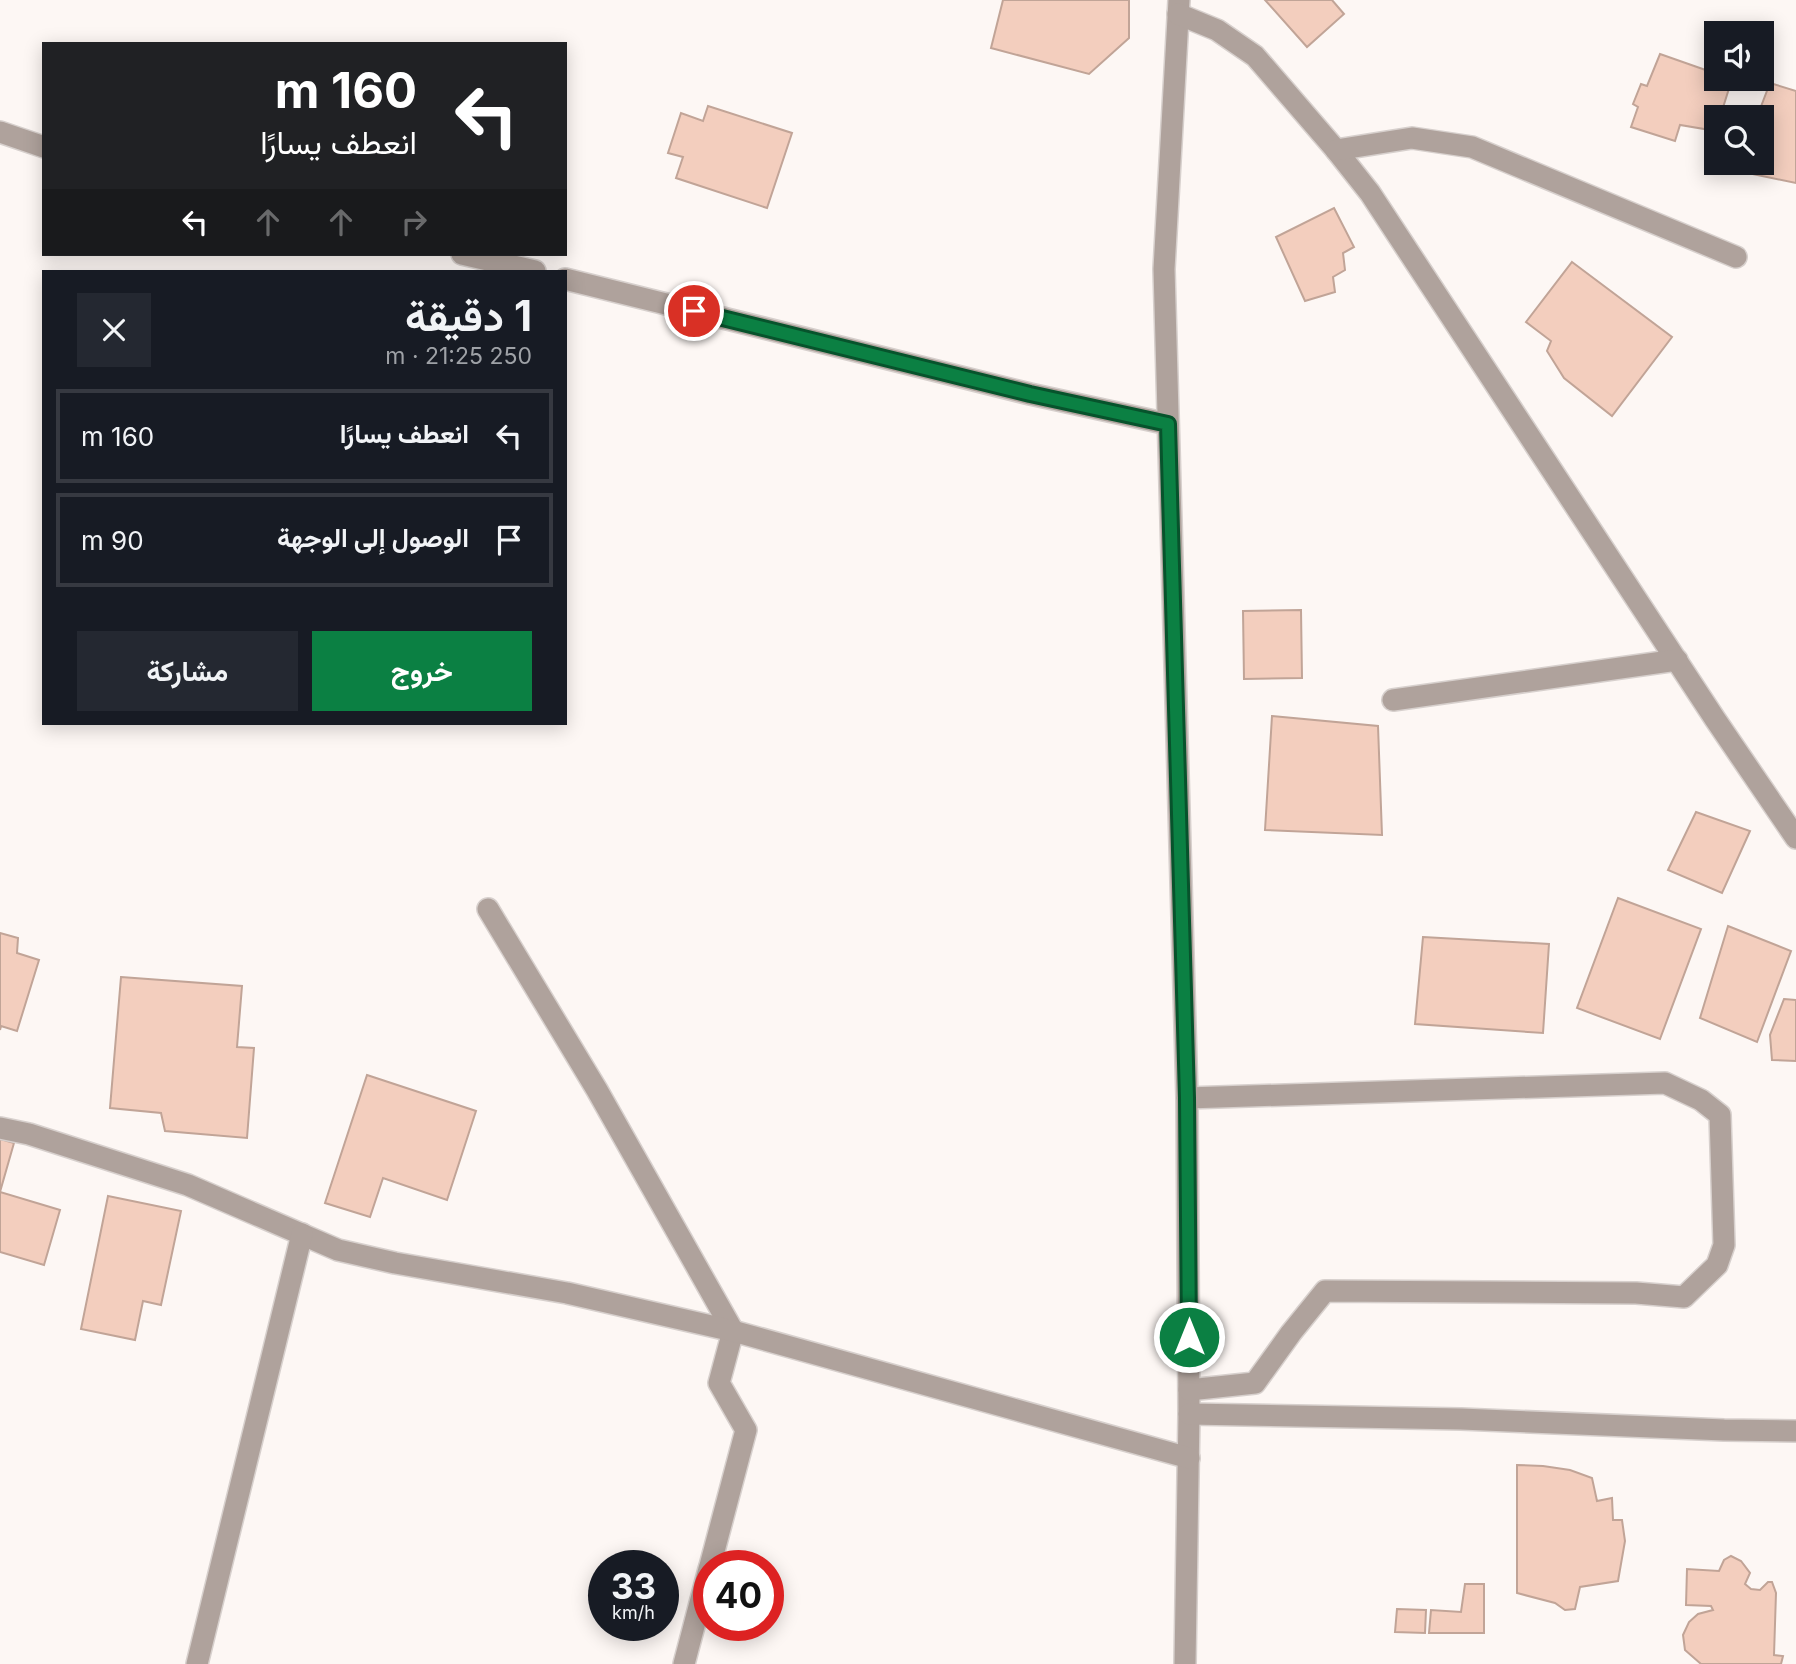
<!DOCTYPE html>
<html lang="ar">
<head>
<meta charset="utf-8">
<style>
	body { margin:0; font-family:Inter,Vazirmatn,sans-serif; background:#242831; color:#f1f3f6; direction:rtl; height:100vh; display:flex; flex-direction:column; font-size:26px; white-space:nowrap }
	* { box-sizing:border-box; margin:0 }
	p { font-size:23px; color:#9ea1a6 }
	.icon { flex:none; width:38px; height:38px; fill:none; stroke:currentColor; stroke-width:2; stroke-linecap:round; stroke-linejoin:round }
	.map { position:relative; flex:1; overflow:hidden; direction:ltr }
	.drawer { position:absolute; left:42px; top:270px; width:525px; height:455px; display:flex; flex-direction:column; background:#171b24; border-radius:0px; box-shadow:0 4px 18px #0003; direction:rtl }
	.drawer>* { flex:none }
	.guide { position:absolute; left:42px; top:42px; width:525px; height:214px; border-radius:0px; box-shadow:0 4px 18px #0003; direction:rtl; background:#202124; color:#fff; overflow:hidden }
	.controls { position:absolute; left:1704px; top:21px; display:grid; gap:14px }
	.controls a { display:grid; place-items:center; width:70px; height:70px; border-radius:0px; background:#171b24; box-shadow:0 4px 18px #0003; font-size:35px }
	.speed { position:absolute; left:588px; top:1550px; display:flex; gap:14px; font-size:35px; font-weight:700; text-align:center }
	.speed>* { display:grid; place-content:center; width:91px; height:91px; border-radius:50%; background:#171b24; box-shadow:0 4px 18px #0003; line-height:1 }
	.speed small { font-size:18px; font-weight:400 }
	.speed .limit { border:10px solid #d22; background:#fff; color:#111 }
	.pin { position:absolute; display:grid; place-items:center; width:60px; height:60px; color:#fff; margin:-30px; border:4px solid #fff; border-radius:50%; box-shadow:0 2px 7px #0007 }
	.me { position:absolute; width:77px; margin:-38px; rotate:0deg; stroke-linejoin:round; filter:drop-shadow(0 0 5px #0008) }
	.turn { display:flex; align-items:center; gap:24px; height:147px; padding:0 35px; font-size:32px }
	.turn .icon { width:91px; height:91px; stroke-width:2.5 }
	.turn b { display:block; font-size:49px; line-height:60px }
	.lanes { display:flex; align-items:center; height:66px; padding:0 35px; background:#0003; justify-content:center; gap:35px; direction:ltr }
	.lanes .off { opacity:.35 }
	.round { display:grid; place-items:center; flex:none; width:74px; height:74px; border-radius:0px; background:#242831 }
	.headline { display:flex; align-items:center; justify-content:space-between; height:119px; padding:0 35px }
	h1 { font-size:42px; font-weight:700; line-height:52px }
	.action { display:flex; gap:14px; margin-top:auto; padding:14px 35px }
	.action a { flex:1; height:80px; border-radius:0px; background:#0b8043; color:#fff; font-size:28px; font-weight:700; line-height:80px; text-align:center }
	.action a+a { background:#242831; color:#f1f3f6 }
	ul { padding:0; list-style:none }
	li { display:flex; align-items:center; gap:21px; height:94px; margin:0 14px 10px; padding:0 21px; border:4px solid #363941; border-radius:0px }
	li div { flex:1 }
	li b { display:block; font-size:26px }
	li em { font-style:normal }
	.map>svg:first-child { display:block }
	.building { fill:#f3cebe; stroke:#c1a497; stroke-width:2 }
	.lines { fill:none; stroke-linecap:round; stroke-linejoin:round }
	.minor-casing { stroke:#d7d0cd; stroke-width:24 }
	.minor { stroke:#afa29c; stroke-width:21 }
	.route-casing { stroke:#07532c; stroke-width:18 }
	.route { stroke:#0b8043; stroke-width:12 }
</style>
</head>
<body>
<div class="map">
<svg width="1796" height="1664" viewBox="0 0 1796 1664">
	<rect width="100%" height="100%" fill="#fdf7f4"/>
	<g class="building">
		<path d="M1003 0H1129V38L1089 74 991 48Z"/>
		<path d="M1265 0H1332L1344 14 1307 47Z"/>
		<path d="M1660 54 1717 74V79H1732L1720 117H1717L1716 131 1680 125 1675 141 1631 127 1638 107 1633 104 1641 84 1647 86Z"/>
		<path d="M1770 83 1796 91V183L1738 171 1741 163H1762V117H1757Z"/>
		<path d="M708 106 792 133 767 208 676 178 683 157 668 153 681 113 703 121Z"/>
		<path d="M1334 208 1354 247 1343 253 1345 270 1333 277 1335 292 1305 301 1276 237Z"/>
		<path d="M1572 262 1672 337 1612 416 1564 378 1547 351 1551 341 1526 322Z"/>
		<path d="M1301 610 1302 678 1244 679 1243 611Z"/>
		<path d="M1272 716 1378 726 1382 835 1265 830Z"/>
		<path d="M1696 812 1750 831 1722 893 1668 870Z"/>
		<path d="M1618 898 1701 929 1660 1039 1577 1008Z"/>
		<path d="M1728 926 1791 951 1757 1042 1700 1018Z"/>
		<path d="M0 933 18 938 17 953 39 960 17 1031 1 1026 0 1030Z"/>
		<path d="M1423 937 1549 944 1543 1033 1415 1024Z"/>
		<path d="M121 977 242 986 237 1047 254 1048 247 1138 165 1131 161 1113 110 1108Z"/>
		<path d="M1784 999 1796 1000V1061L1772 1060 1770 1035Z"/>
		<path d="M367 1075 476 1111 447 1200 383 1178 370 1217 325 1203Z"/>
		<path d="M0 1139 14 1143 0 1192Z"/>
		<path d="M0 1192 60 1210 44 1265 0 1252Z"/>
		<path d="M108 1196 181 1211 161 1305 143 1301 135 1340 81 1329Z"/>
		<path d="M1517 1465 1543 1466 1570 1470 1592 1478 1597 1501 1612 1498 1613 1520H1622L1625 1541 1618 1581 1580 1587 1575 1609 1565 1610 1555 1603 1517 1593Z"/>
		<path d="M1731 1556 1741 1561 1750 1573 1745 1584 1751 1589 1760 1590 1768 1582H1772L1776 1593 1774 1655 1783 1656 1781 1664H1701L1685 1650 1683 1635 1689 1622 1698 1614 1713 1610 1711 1606 1686 1605 1687 1569 1719 1571 1724 1560Z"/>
		<path d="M1465 1584H1484V1633H1429L1431 1610 1461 1612Z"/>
		<path d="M1397 1609 1426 1610 1425 1633 1395 1632Z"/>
	</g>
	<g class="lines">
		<defs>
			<g id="minor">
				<path d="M1179 0 1164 269 1187 1098 1189 1414 1185 1664"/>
				<path d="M1178 14 1217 30 1255 56 1336 150 1370 193 1715 719 1796 838"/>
				<path d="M0 132 44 147"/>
				<path d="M1336 150 1412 138 1472 147 1736 257"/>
				<path d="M462 254 535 271"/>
				<path d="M565 279 1030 394 1168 424"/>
				<path d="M1393 700 1677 660"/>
				<path d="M488 909 597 1090 733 1331 719 1383 746 1430 710 1566"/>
				<path d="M1187 1098 1665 1083 1701 1100 1720 1115 1724 1245 1717 1265 1684 1297 1636 1293 1325 1291 1291 1333 1255 1383 1189 1390"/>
				<path d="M0 1128 29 1134 188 1185 338 1250 395 1263 567 1293 733 1331 1189 1458"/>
				<path d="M1189 1414 1461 1419 1724 1430 1796 1431"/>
				<path d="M197 1664 302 1234"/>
				<path d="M684 1664 709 1569"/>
			</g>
		</defs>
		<use href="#minor" class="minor-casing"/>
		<use href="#minor" class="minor"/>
	</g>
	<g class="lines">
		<defs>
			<path id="route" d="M694 311 1030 394 1168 424 1187 1098 1189 1337"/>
		</defs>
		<use href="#route" class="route-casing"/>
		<use href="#route" class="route"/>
	</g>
</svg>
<div class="controls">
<a><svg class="icon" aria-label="sound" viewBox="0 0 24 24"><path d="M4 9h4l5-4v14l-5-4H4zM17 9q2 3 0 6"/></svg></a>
<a><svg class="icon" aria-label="search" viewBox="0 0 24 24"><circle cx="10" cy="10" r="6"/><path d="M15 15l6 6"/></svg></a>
</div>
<div class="speed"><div>33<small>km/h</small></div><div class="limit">40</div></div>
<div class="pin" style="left:694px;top:311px;background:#d93025"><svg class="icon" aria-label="arrive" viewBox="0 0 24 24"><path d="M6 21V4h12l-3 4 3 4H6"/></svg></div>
<svg class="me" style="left:1189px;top:1337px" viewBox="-20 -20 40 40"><circle r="17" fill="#0b8043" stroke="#fff" stroke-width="3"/><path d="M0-11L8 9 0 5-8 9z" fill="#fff"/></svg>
<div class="guide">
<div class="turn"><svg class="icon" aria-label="left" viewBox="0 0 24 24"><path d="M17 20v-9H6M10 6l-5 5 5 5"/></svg><div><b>160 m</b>انعطف يسارًا</div></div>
<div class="lanes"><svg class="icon" aria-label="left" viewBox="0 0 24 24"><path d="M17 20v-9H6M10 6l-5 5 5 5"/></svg><svg class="icon off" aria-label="ahead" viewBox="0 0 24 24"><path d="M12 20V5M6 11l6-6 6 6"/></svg><svg class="icon off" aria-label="ahead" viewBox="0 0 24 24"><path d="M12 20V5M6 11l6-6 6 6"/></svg><svg class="icon off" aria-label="right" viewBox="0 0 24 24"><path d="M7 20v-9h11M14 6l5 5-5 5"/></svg></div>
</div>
<section class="drawer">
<div class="headline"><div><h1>1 دقيقة</h1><p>250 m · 21:25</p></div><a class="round"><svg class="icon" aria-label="close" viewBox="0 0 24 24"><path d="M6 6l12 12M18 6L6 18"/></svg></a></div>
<ul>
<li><svg class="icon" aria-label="left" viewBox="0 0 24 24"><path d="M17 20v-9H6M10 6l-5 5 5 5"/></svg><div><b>انعطف يسارًا</b></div><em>160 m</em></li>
<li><svg class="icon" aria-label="arrive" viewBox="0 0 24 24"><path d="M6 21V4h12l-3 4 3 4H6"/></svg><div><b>الوصول إلى الوجهة</b></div><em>90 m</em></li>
</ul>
<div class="action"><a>خروج</a><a>مشاركة</a></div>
</section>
</div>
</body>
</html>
